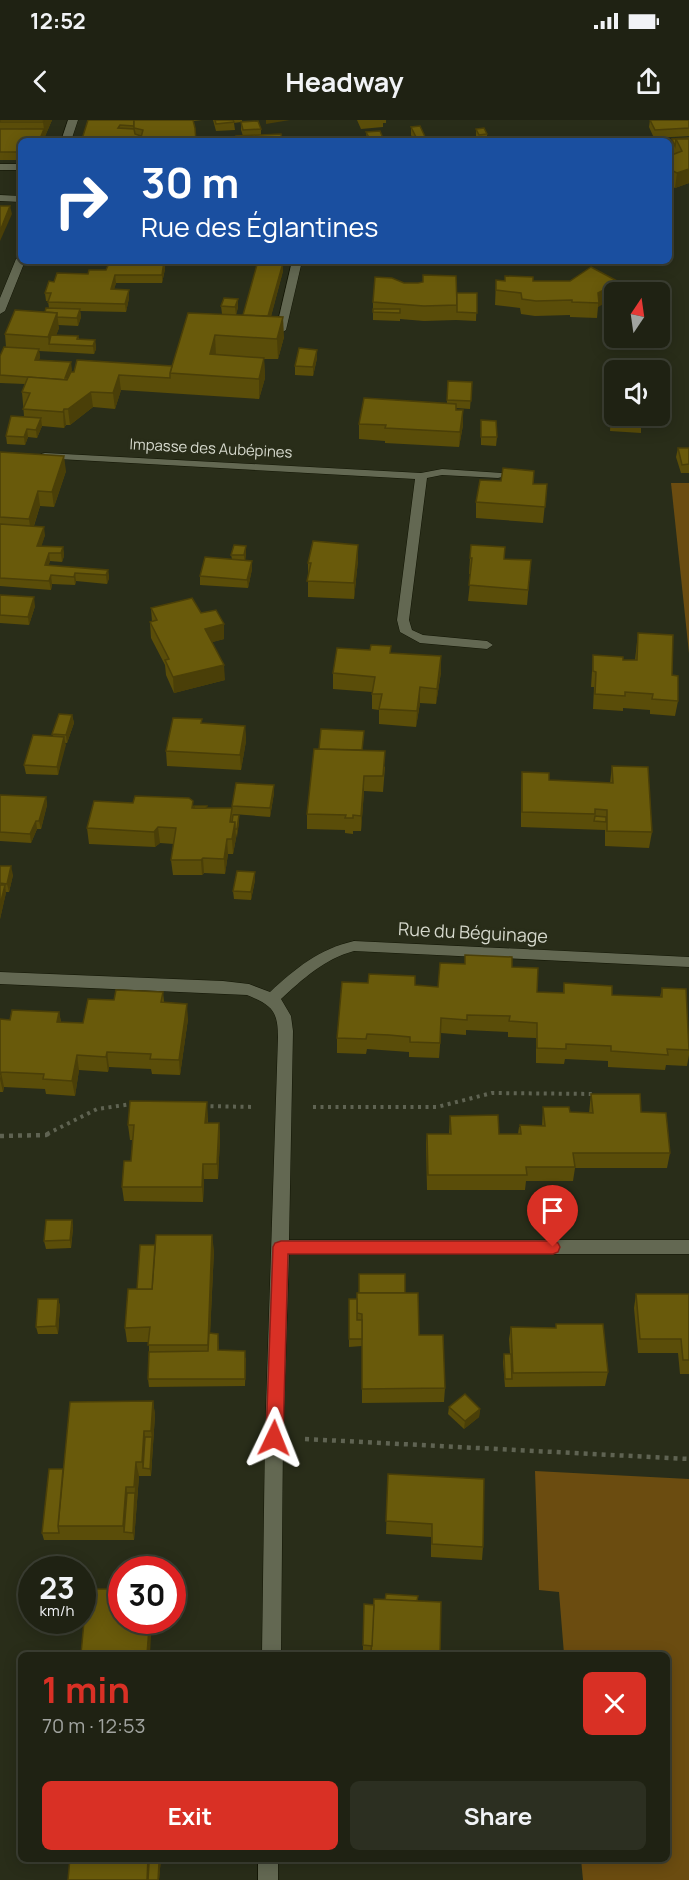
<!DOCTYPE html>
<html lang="en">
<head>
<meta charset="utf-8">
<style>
	body { margin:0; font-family:Manrope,sans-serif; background:#2c2f21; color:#f1f3f6; height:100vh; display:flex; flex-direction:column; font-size:22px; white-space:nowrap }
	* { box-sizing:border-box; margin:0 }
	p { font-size:20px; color:#a1a4a0 }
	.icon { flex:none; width:33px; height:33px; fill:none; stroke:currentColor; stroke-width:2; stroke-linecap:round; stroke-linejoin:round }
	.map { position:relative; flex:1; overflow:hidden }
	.side { position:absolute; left:18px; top:1532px; width:652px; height:210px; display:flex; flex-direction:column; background:#1f2213; border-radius:9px; box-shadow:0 3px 15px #0003,0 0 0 2px #3c3f33 }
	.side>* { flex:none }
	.hud { position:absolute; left:18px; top:18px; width:654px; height:126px; border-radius:9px; box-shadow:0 3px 15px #0003,0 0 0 2px #3c3f33; background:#1a4fa0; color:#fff; overflow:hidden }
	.needle { width:39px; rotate:13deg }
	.tools { position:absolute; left:604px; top:162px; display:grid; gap:12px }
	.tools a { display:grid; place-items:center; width:66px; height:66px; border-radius:9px; background:#1f2213; box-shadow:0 3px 15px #0003,0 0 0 2px #3c3f33; font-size:30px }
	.speed { position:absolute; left:18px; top:1436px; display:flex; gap:12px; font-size:30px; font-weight:700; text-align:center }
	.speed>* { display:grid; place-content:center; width:78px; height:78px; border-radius:50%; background:#1f2213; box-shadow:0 3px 15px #0003,0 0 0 2px #3c3f33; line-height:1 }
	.speed small { font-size:15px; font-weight:400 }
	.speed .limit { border:9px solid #d22; background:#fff; color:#111 }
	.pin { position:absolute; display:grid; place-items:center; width:51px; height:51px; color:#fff; margin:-62px -26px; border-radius:50% 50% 50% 0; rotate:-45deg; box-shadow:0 0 6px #0007 }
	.pin .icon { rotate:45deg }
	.me { position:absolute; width:66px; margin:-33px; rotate:2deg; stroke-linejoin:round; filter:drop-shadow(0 0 4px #0008) }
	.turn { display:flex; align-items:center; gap:21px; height:126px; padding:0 24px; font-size:27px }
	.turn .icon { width:78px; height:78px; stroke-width:2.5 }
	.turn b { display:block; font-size:42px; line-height:51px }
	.round { display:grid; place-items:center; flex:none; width:63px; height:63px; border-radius:9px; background:#2c2f21 }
	.headline { display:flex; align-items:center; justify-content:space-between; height:102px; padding:0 24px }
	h1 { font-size:36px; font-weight:700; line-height:45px; color:#d93025 }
	.primary-button { display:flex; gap:12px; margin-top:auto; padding:12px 24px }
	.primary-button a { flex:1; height:69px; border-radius:9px; background:#d93025; color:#fff; font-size:24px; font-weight:700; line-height:69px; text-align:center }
	.primary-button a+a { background:#2c2f21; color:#f1f3f6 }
	.status { display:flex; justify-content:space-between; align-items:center; height:42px; padding:0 30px; background:#1f2213; direction:ltr }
	.status svg { height:16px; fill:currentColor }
	header { display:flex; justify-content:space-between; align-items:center; height:78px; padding:0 24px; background:#1f2213; font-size:27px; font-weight:700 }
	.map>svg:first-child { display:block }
	.green { fill:#6b4c10 }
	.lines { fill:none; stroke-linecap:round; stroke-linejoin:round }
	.service-casing { stroke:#121504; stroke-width:1 }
	.minor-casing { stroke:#121504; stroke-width:1 }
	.tertiary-casing { stroke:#121504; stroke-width:1 }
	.path-far1 { stroke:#5f6352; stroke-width:4; stroke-dasharray:3 4.5; stroke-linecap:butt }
	.path { stroke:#5f6352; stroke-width:4.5; stroke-dasharray:4 5; stroke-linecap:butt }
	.service { fill:#636852; fill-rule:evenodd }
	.minor { fill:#636852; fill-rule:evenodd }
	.tertiary { fill:#636852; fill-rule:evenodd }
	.wall { fill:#5a4d09 }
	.shaded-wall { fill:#4a3f08 }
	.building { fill:#695a0b; stroke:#4a3f08; stroke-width:1.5 }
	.route { fill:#d93025; stroke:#8d1f18; stroke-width:1.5 }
	.labels { text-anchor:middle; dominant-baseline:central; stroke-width:6; stroke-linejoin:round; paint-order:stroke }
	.far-street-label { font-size:15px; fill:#d6d9cd; stroke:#292d19 }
	.street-label { font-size:18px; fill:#d6d9cd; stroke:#292d19 }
</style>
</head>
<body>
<div class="status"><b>12:52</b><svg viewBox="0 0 49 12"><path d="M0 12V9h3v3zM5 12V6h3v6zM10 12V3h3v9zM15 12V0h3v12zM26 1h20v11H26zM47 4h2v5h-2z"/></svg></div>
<header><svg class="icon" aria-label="back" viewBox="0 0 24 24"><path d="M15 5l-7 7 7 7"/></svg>Headway<svg class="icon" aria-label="share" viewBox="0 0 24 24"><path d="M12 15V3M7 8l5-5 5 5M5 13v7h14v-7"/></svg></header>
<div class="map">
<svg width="689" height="1760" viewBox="0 0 689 1760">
	<rect width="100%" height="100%" fill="#292d19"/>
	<g class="green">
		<path d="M671 363H689V533Z"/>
		<path d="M535 1351 689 1359V1760H583L581 1739 668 1738V1534H564L559 1472 539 1470Z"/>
	</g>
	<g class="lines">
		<defs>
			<g id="service">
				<rect x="0" y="44" width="21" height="6"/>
				<path d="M0 75 21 76V82L0 81Z"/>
				<path d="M292 141H302L286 210 281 213 276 210Z"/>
				<path d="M45 333 421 353 442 349 502 353V357L498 358 442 355 427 358 409 500 412 510 423 515 487 521 493 525 487 529 420 523 400 512 397 500 415 359 41 338V334Z"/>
			</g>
			<g id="minor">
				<path d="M354 821 689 837V847L354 831C324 839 303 859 281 879L291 896 293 911 289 1120H689V1134H289L283 1318 281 1534H262L265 1318 278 917C278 890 271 885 247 875L0 864V852L223 861 249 864 270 872C296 848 319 829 354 821Z"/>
				<rect x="258" y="1738" width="20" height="22"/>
			</g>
			<g id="tertiary">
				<path d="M68 0H78L71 21H61Z"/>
				<path d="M21 136V141H25L5 191 0 194V178L16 139Z"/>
			</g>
		</defs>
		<use href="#service" class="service-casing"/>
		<use href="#minor" class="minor-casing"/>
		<use href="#tertiary" class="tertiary-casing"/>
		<g class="path-far1">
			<path d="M203 986 255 987"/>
			<path d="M313 987H437L492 973 595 974"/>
			<path d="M47 1014 97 989 132 984"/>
		</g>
		<g class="path">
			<path d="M0 1016 46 1015 50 1013"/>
			<path d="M305 1319 689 1339"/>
		</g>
		<use href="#service" class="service"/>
		<use href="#minor" class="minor"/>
		<use href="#tertiary" class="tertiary"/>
	</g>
	<g class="wall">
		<path d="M0 0H52L43 21H21V40H0Z"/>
		<path d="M88 0H202L193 1 196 21H82V19Z"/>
		<path d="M213 0H242V2L261 9V15L282 21H236V16H243L241 10V2L234 3 235 10 216 11Z"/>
		<path d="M357 0H386V3H383V7L361 9Z"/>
		<path d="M650 0H689V16L654 18 649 7Z"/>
		<path d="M411 7 427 21H414L411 15Z"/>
		<path d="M476 9 487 14V21H478L476 16Z"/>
		<path d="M366 12 384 21H367Z"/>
		<path d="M689 18V63L675 68 669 65V36L674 34 671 27 672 19Z"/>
		<path d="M164 141 165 149 162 163H116L114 169 129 178 126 192 80 191 81 197 78 206 58 205 59 208 56 215 78 216 79 219 95 220 96 229 94 234 39 231 40 237 39 240 71 242V252L172 246 222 194 221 186 238 187 236 195H243L283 143V151L271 196 284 217 278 239H264L265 258 259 279 121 270 115 289 93 287 70 305H66L64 308 42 306 37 318 28 317 25 325 7 324 6 316 24 296 22 272 25 264 0 263V236L6 227 5 214 45 192 49 188 48 181H46L45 173 54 162 106 150Z"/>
		<path d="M496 160 533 161 619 162 598 187 597 198 570 197V195L535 196 521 194 520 188 495 185Z"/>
		<path d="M404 163 457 178 477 173 476 201 456 200 424 201 400 199V201L373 200V182Z"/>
		<path d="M317 238 313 256 295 255V246Z"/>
		<path d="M472 262 470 289 456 288 463 305 459 327 385 323V321L359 319V304L447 283V280Z"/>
		<path d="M610 280H615V296H647V299H641V313L610 311 611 297H609Z"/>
		<path d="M481 300 497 317 496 326 481 325Z"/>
		<path d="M678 328H689V353H681L676 337Z"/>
		<path d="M0 332 66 351 54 387 40 386 34 406 45 415 41 426 63 427 64 436 62 442 50 441 48 446 108 450 109 458 107 464 76 461 75 465 52 464 51 470 0 466Z"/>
		<path d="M533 364H547L543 403 476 398V382Z"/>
		<path d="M246 426V434L245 440 252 449 248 468 200 465V456L232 439 231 435Z"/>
		<path d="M470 438 531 440 527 485 468 481 471 454H469Z"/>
		<path d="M358 440 354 479 308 477V443Z"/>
		<path d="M0 475 35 486 29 505 0 503Z"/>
		<path d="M151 488 201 493 224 504V519L212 522 225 560 174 573 166 555 165 545 151 518 150 502H152Z"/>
		<path d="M638 513 672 555 678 581 675 596 650 594V590L623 588V591L593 589 594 567H591L593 535 623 540H635Z"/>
		<path d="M391 533 441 552 436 584 420 583 416 607 379 604V590L372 589V572L333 569V553Z"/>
		<path d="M72 595 74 603 67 623H65L58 655 26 654 24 645 53 616 52 614Z"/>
		<path d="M202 599V603L245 606 246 621 241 650 167 646 166 631Z"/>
		<path d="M363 630 385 647 383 672 364 671 361 711H353V714L345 713V710L307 709V694Z"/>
		<path d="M612 646 652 712 649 728 605 726V710L521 707V668L522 652 549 660 610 663Z"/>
		<path d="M274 665V673L270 697 233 694 239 703 233 734H228L225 754 204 753 202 755H173L171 740 174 724 160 723 155 727 89 724 87 708 194 686 207 688H232V686Z"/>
		<path d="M0 675 46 677 47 685 41 709H37L31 723 0 721Z"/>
		<path d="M0 746 13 755 9 772H6L0 799Z"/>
		<path d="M255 760 251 780 234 779 233 771Z"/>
		<path d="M512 847 537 872 563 873 564 863 612 875 660 877 662 868 689 916V935L687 946 666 945 665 950 608 947V941L565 939 564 944 536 943V918L508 917V912L466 910V915L441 913 439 938 409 937V932L367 929 366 934 337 933V918L415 865 438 867Z"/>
		<path d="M163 872 164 882 188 899 180 955 152 954 151 949 109 947 108 952 79 950 75 976 46 974 45 969 4 967 3 972H0V899L10 900 59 892 61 902 83 903 114 880Z"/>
		<path d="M591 974 641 992 670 1033 667 1048H575L573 1061H526L525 1070H427L426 1023 427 1014H449L450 996 499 1014H518L519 1007 542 1006 543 987 570 992 589 993Z"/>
		<path d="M208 997V1003H219L220 1018 218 1059H204L203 1082 124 1081 122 1067 131 1041 133 1020H130L128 1005Z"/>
		<path d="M72 1100 73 1108 71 1128 46 1129 44 1121Z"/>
		<path d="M214 1130 210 1213 218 1214 219 1230 246 1238 245 1266 149 1267 148 1259 149 1232V1222H127L125 1208 137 1169Z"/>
		<path d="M405 1173 419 1215 445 1268 444 1282 362 1283V1226L349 1227V1179H357Z"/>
		<path d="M636 1174H689V1254H680L678 1233H638L634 1188Z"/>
		<path d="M58 1179 60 1186 58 1214H38L36 1207Z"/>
		<path d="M511 1207 608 1252 605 1266 505 1267 503 1242 504 1234H510L509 1219Z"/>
		<path d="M153 1281 155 1295 151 1356H139L134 1420H44L42 1413 63 1349Z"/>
		<path d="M449 1287 480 1289 479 1297 464 1309 448 1294Z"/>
		<path d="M388 1354 483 1427 482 1440 431 1437V1417L386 1414Z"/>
		<path d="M418 1476 372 1532H363V1525L374 1485 385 1480Z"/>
		<path d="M70 1738H161L159 1760H68Z"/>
	</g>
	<g class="shaded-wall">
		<path d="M44 0H52L43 21H39L44 9 43 2Z"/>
		<path d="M266 0H290L266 4Z"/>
		<path d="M689 49V63L675 68 677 53Z"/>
		<path d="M10 86 12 94 0 121V111Z"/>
		<path d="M164 141 165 149 162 163V155Z"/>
		<path d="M283 143V151L266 216 265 208Z"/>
		<path d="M115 155 116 163 112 177 111 169Z"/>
		<path d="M619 162 618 172H615V178L598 187V173Z"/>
		<path d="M129 170V178L126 192 125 184Z"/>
		<path d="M238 179V187L236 195 235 187Z"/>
		<path d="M80 189 81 197 78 206 77 198Z"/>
		<path d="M57 193 59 208 53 224H49L50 232 48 217Z"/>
		<path d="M283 197 284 217 278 239 277 219Z"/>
		<path d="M215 215 216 236 210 234Z"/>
		<path d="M95 220 96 229 94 234 93 226Z"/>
		<path d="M39 229 40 237 36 248 35 240Z"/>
		<path d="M317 230V238L313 256V247Z"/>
		<path d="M264 238 265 258 259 279V259Z"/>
		<path d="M71 242 72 250 66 266 65 258Z"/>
		<path d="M119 255 121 270 115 289 113 273Z"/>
		<path d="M91 272 93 287 70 305 68 289Z"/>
		<path d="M64 289 66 305 64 308 63 292Z"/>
		<path d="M463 290V305L459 327 460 312Z"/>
		<path d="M41 298 42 306 37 318 36 310Z"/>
		<path d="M27 309 28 317 25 325 24 317Z"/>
		<path d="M64 336 66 351 54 387 52 372Z"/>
		<path d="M38 371 40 386 31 414 29 399Z"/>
		<path d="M44 407 45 415 39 434 37 426Z"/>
		<path d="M358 425V440L354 479V463Z"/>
		<path d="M246 426V434L245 444 244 435Z"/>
		<path d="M63 427 64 436 62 442 61 433Z"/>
		<path d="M49 433 50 441 46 454 45 445Z"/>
		<path d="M252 441V449L248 468 247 460Z"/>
		<path d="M108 450 109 458 107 464 106 455Z"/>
		<path d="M75 453 76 461 75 465 74 457Z"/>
		<path d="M51 455 52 464 51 470 49 461Z"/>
		<path d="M34 477 35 486 29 505 28 497Z"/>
		<path d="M224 504V519L206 524 205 509Z"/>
		<path d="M441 536V552L436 584 437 569Z"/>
		<path d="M224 545 225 560 174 573 173 557Z"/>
		<path d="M420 567V583L416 607 417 591Z"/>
		<path d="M72 595 74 603 67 623 66 615Z"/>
		<path d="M245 606 246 621 241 650 240 635Z"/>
		<path d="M64 617 66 625 58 655 57 647Z"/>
		<path d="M364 656V671L361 711V696Z"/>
		<path d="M274 665V673L270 697V688Z"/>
		<path d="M46 677 47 685 41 709 39 701Z"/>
		<path d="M239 695V703L237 718V709Z"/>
		<path d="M36 701 37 709 31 723 30 714Z"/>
		<path d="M235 702 236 718 233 734 232 719Z"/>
		<path d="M158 707 160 723 155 727 154 712Z"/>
		<path d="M227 719 228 734 225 754 224 739Z"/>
		<path d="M203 738 204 753 202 755 201 740Z"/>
		<path d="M11 746 13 755 9 772 7 764Z"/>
		<path d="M255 752V760L251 780V772Z"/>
		<path d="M5 765 6 773 0 799V785Z"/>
		<path d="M187 884 188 899 180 955 179 940Z"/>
		<path d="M59 892 62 907 57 902Z"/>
		<path d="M107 932 109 947 108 952 106 937Z"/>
		<path d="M77 935 79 950 75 976 72 961Z"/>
		<path d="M1 952 4 967 3 972 0 959Z"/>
		<path d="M207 982 208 997 206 1018 205 1003Z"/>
		<path d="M219 1003 220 1018 218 1059 217 1044Z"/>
		<path d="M203 1044 204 1059 203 1082 202 1067Z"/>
		<path d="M72 1100 73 1108 71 1128 70 1120Z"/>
		<path d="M212 1115 214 1130 209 1239 208 1225Z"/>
		<path d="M58 1179 60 1186 58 1214 56 1206Z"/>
		<path d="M153 1281 155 1295 153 1324 151 1311Z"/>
		<path d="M480 1289 479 1297 464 1309 465 1301Z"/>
		<path d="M144 1311 146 1324 143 1348 142 1342Z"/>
		<path d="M152 1317 153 1324 151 1356 150 1349Z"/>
		<path d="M136 1342 139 1356 134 1420 133 1413Z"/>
		<path d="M126 1367 128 1380 124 1412 123 1406Z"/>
		<path d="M150 1500H152L150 1534H147L149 1508Z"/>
		<path d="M158 1738H161L159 1760H158L159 1743Z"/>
	</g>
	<g class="building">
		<path d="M0 0H44L43 2H0Z"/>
		<path d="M88 0H134V6L120 5 118 8 134 9 135 14 141 16 140 21 82 19Z"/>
		<path d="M134 0H193L195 8 196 21H140L143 10 134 8Z"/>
		<path d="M215 0H233L234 2 216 4Z"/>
		<path d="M650 0H689V8L655 10Z"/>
		<path d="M258 1 261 9 243 10 241 2Z"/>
		<path d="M420 6 427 21H418L411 7Z"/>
		<path d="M484 8 487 14 479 15 476 9Z"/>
		<path d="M0 9H44L39 21H21V32H0Z"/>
		<path d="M380 11 384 21H371L366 12Z"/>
		<path d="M281 14 282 21H237L236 16Z"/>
		<path d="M301 17 302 21H289L288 19Z"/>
		<path d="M689 18 676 19 675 26 672 19Z"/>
		<path d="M676 19H689V49L677 53 669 49V36L682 31Z"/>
		<path d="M0 86H10L0 111Z"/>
		<path d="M110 141H164L162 155H115L111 169 129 170 125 184 48 182 51 173H45L49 161 54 162 57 153 88 154 89 150H106Z"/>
		<path d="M258 141 283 143 268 196 243 195Z"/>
		<path d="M591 147 619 162 598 173 599 183 572 182V180L536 181 522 179 521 173 496 170V160L505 161V156L533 157V161H570Z"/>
		<path d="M423 155 456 156 457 185 424 186 373 182 375 157 392 158 404 163H418L423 162Z"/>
		<path d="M457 173H477V193L457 192Z"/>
		<path d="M224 178 238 179 235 187 221 186Z"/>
		<path d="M46 188 80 189 77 198 57 197V193L45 192Z"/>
		<path d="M373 189H400V193L373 192Z"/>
		<path d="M15 190 57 193 48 217 5 214Z"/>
		<path d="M188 193 283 197 277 219 215 215 210 234 264 238 259 259 170 253Z"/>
		<path d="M51 215 78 216 77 219 95 220 93 226 49 224Z"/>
		<path d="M4 227 39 229 35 240 71 242 65 258H68L67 260 0 255V236Z"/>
		<path d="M299 228 317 230 313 247 295 246Z"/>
		<path d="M77 240 172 246 170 253V258L119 255 113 273 91 272 68 289H64L63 292 23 289 30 273 22 272 28 257 67 260 71 252H74Z"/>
		<path d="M448 261 472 262 471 281 447 280Z"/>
		<path d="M364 278 456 284V290H463L460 312 385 308 386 305 359 304Z"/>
		<rect x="610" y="280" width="5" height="9"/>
		<path d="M611 294H615V296H641L642 304 611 303Z"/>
		<path d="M11 296 41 298 36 310 27 309 24 317 6 316Z"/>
		<path d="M481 300 496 301 497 317H481Z"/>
		<path d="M678 328H689V344L682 345Z"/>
		<path d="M0 332 64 336 52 372 38 371 29 399 0 397Z"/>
		<path d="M503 348 534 351 533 364H547L545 387 476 382 480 360 501 361Z"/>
		<path d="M0 404 44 407 37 426 63 427 61 433H49L45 445 108 450 106 455 75 453 74 457 51 455 49 461 0 458Z"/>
		<path d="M313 421 358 425 354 463 307 461 311 443H308Z"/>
		<path d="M234 425 246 426 244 435H231Z"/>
		<path d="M471 425 505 427 504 439 531 440 528 470 469 465 472 438H470Z"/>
		<path d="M205 437 252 441 247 460 200 456Z"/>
		<path d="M0 475 34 477 28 497 0 495Z"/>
		<path d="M192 478 201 493 216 490 224 504 205 509 224 545 173 557 165 540 169 539 150 502 157 500 151 488Z"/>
		<path d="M638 513 673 515 672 555 678 556V581L652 579 653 574 625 572V576L595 574 596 552 593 551V535L623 537V540H637Z"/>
		<path d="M371 525 391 526 390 533 441 536 437 569 420 567 417 591 379 589 382 574H372L375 557 333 553 337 528 370 530Z"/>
		<path d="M59 594 72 595 66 615 52 614Z"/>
		<path d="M173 598 202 599 201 603 245 606 240 635 166 631Z"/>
		<path d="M321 609 364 611 362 630 319 629Z"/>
		<path d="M33 615 64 617 57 647 24 645Z"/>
		<path d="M314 629 385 631 383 656H364L361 696 353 695V698H345L346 695 307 694Z"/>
		<path d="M612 646 648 647 652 712 607 711V690L595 689V694L522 692V652L549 653V660L613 663Z"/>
		<path d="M236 663 274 665 270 688 232 686Z"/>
		<path d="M0 675 46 677 39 701H36L30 714 0 712Z"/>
		<path d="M135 676 189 678 193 681 192 688H232L230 702H235L232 719H227L224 739 203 738 201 740H171L176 708 158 707 154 712 87 708 94 681 133 683Z"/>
		<path d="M194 686H207L206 688H194Z"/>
		<path d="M233 695H239L237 709H235V702H232Z"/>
		<path d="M595 696 606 697V702L594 701Z"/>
		<path d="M0 746H11L7 764 0 763Z"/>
		<path d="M237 751 255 752 251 772 233 771Z"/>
		<path d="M0 765H5L0 785Z"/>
		<path d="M465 835 512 837V847L538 848 537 872 564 873V863L612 866V875L662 877V868L686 869 689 930 667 929 668 935 611 931V926L566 924V929L537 928V903L509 901 510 896 467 895V900L441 898 440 923 410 922V917L389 915 367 914 366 919 337 918 342 862 368 863 369 854 415 856V865L438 867 440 843 465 844Z"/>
		<path d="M116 870 163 872 161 882 187 884 179 940 150 939 151 934 107 932 106 937 77 935 72 961 43 959 44 954 1 952 0 955V899L10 900 12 890 59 892 57 902 83 903 88 879 114 880Z"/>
		<path d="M591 974H640L641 992 666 993 670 1033H573L575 1047H526L527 1055H428L427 1014H451L450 996 498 995 499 1014H521L520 1005 545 1006 543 987H569L570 992 593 993Z"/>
		<path d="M130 981 207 982 205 1003H219L217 1044H203L202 1067H122L124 1041H131L134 1005H128Z"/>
		<path d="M46 1100H72L70 1120 44 1121Z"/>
		<path d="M156 1115H212L208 1225H148L150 1207 125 1208 128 1169H152Z"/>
		<path d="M140 1125H155L152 1169H137Z"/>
		<rect x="359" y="1154" width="46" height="19"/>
		<path d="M357 1173H418L419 1215H443L445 1268 362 1269V1194L357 1193Z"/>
		<path d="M636 1174H689V1240H683L681 1219H640Z"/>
		<path d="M38 1179H58L56 1206 36 1207Z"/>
		<path d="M349 1179H357V1200H362V1219H349Z"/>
		<path d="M556 1204H603L608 1252 513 1253 511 1207 556 1208Z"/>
		<path d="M209 1213 218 1214V1230L245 1231V1259H148L149 1232 208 1231Z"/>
		<path d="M504 1234H511L512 1259H505Z"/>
		<path d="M465 1274 480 1289 465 1301 449 1287Z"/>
		<path d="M153 1281 151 1311H144L142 1342H136L134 1367H126L123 1406H58L70 1282Z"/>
		<path d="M145 1317H152L150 1349 143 1348Z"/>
		<path d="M49 1349H63L58 1406 59 1413H42Z"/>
		<path d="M388 1354 484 1359 483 1427 432 1424V1404L386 1401Z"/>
		<path d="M127 1373H135L133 1413 124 1412Z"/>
		<path d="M87 1469H122V1500H141L140 1508H149L147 1534H81Z"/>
		<path d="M386 1474 418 1476 417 1481 385 1480Z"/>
		<path d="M374 1479 441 1482 440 1534H371Z"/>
		<path d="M364 1484 374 1485 372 1526 363 1525Z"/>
		<path d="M142 1500H150V1514L149 1508H142Z"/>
		<path d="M70 1738H148L147 1760H68Z"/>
		<path d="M149 1743H159L158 1760H148Z"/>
	</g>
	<path class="route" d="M281 1121H553L558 1123 560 1127 558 1132 553 1134H288L283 1318 280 1323 274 1325 269 1323 266 1318 273 1127 275 1123Z"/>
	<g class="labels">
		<g class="far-street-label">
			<text transform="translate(211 328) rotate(3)">Impasse des Aubépines</text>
		</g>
		<g class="street-label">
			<text transform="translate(473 812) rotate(3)">Rue du Béguinage</text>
		</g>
	</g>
</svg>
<div class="tools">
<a><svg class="needle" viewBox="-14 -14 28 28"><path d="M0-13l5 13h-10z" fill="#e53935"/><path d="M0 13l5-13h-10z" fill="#a1a4a0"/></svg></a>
<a><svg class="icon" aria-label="sound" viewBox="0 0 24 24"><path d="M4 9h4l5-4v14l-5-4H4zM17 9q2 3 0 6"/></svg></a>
</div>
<div class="speed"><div>23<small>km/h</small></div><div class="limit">30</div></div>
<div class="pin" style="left:553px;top:1127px;background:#d93025"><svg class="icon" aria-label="arrive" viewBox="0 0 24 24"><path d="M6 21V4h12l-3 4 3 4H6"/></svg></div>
<svg class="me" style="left:274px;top:1318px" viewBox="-20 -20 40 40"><path d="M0-17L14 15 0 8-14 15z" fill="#d93025" stroke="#fff" stroke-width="4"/></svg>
<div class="hud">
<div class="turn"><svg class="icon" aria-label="right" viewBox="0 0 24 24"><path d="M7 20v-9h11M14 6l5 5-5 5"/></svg><div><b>30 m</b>Rue des Églantines</div></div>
</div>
<section class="side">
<div class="headline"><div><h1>1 min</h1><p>70 m · 12:53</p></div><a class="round" style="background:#d93025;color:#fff"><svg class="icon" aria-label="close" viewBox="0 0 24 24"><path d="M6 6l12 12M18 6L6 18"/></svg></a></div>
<div class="primary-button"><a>Exit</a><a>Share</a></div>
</section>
</div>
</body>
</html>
